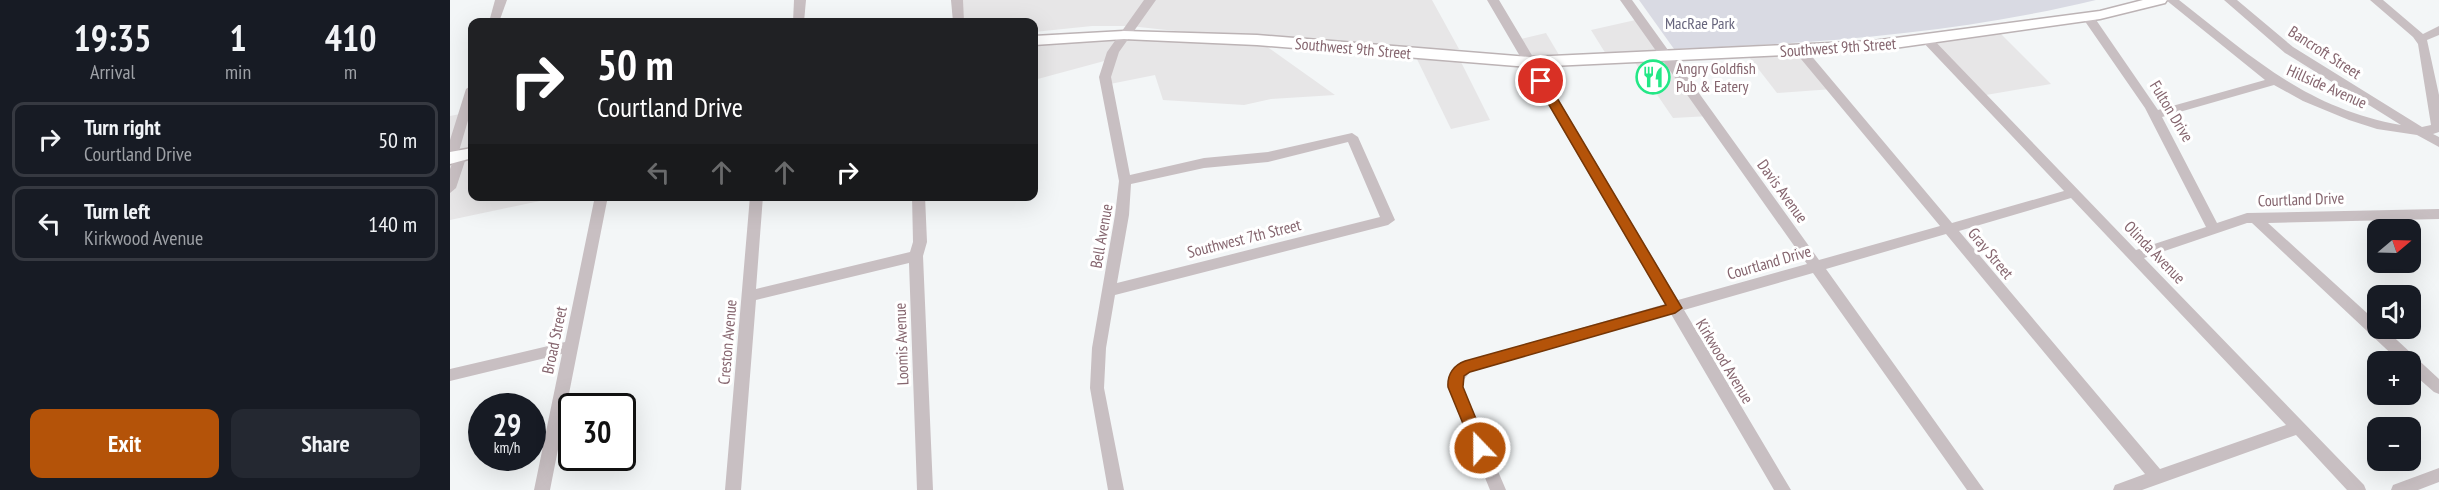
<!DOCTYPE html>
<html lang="en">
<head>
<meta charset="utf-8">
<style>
	body { margin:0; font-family:"PT Sans Narrow",sans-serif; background:#242831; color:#f1f3f6; height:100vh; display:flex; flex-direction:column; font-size:22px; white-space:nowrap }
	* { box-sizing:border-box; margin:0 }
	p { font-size:20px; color:#9ea1a6 }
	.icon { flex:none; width:33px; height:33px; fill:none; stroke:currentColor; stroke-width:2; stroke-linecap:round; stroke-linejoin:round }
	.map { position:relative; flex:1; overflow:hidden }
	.side { display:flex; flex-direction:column; background:#171b24; width:450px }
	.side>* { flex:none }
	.hud { position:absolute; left:18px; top:18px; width:570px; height:183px; border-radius:12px; box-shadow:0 6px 24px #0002; background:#202124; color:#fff; overflow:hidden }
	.needle { width:39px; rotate:71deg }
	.buttons { position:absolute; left:1917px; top:219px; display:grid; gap:12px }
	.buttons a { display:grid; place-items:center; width:54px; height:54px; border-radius:12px; background:#171b24; box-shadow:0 6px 24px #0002; font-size:30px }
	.speed { position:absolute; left:18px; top:393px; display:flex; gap:12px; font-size:30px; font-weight:700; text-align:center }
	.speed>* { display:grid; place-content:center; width:78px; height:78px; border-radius:50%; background:#171b24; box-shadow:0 6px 24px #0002; line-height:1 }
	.speed small { font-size:15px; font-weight:400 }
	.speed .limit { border:3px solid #111; border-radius:9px; background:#fff; color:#111 }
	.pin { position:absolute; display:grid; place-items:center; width:51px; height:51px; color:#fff; margin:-26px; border:3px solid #fff; border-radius:50%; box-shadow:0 2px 6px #0007 }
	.me { position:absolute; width:66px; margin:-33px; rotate:338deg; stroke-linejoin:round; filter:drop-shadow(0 0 4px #0008) }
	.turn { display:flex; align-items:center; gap:21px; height:126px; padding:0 30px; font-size:27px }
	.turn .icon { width:78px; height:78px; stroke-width:2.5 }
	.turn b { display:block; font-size:42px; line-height:51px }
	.lanes { display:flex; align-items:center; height:57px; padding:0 30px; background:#0003; justify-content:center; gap:30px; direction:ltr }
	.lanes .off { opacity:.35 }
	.eta { display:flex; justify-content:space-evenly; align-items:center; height:102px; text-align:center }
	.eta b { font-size:36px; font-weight:600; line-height:42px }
	.primary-button { display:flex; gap:12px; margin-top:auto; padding:12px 30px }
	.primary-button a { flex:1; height:69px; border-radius:12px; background:#b45309; color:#fff; font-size:24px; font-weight:600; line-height:69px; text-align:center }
	.primary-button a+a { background:#242831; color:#f1f3f6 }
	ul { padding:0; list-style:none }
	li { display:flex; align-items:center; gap:18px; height:75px; margin:0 12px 9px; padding:0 18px; border:3px solid #363941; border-radius:12px }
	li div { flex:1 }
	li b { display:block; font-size:22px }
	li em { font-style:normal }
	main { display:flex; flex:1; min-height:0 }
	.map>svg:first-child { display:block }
	.built { fill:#e7e6e7 }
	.green { fill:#d9dae3 }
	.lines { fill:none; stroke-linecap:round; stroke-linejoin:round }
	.major-casing { stroke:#bcb3b5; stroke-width:3 }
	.minor { fill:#c8bfc2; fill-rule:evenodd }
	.major { fill:#fff; fill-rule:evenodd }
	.route { fill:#b45309; stroke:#753606; stroke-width:1.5 }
	.labels { text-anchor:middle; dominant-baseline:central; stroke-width:6; stroke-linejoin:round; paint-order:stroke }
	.park-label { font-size:16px; fill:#66647c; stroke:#fff }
	.street-label { font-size:16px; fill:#85656e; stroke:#fff }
	.poi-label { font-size:16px; fill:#85656e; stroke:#fff; text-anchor:start }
</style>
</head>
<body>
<main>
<section class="side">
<div class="eta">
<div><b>19:35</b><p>Arrival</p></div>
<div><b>1</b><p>min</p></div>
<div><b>410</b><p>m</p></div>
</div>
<ul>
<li><svg class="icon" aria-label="right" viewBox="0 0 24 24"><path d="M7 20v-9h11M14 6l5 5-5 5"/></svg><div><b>Turn right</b><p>Courtland Drive</p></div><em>50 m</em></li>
<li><svg class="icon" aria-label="left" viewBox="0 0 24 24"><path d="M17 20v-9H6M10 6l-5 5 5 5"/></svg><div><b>Turn left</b><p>Kirkwood Avenue</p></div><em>140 m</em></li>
</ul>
<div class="primary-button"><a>Exit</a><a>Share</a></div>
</section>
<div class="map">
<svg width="1989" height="490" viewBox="0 0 1989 490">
	<rect width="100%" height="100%" fill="#f3f6f7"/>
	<g class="built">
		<path d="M507 0H982L1009 49 919 50 809 41 885 95 821 99 794 105 713 100 705 75 655 85 658 60 584 80V41L609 38 798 39 680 26H642L584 32V22H509Z"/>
		<path d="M1190 19 1260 116 1223 118 1182 58 1159 59 1141 30Z"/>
		<path d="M1545 28 1601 84 1530 96 1476 39Z"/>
		<path d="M1096 33 1112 60 1080 62 1067 40Z"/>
		<path d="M1350 50 1383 89 1327 93 1296 53Z"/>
		<path d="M964 53 1008 56 1040 120 1001 129Z"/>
		<path d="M15 113 13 121 22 120V196L109 197 0 220V116Z"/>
	</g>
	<path class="green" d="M1189 0H1646C1505 34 1368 43 1224 49Z"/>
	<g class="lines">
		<defs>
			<g id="major">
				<path d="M1693 0H1717L1715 3 1650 19 1423 51 1080 67 807 45 674 39 584 45V36L674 31 807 35 1080 57 1423 41 1650 11Z"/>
				<path d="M22 148V158L0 164V152Z"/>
			</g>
		</defs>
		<use href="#major" class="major-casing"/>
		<g class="minor">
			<path d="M45 0H57L49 22H39Z"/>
			<path d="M344 0H356L354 22H343Z"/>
			<path d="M501 0H513L514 22H503Z"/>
			<path d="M694 0H706L669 52 661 77 680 175 754 158 818 152 902 133 908 137 945 220 938 225 665 295 656 348 654 388 674 490H658L640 388 642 348 665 215 669 181 649 77 657 52ZM898 142 930 217 667 283 679 215 681 184 754 168 818 162Z"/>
			<path d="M1037 0H1049L1228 300 1357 264 1170 0H1182L1369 260 1490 226 1346 53V47H1354L1502 223 1614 191 1470 39 1476 35 1480 36 1686 250 1756 227 1695 108 1632 17 1634 14H1642L1708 110 1815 80 1716 0H1729C1802 57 1856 108 1951 125L1835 53 1774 0H1787L1843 47 1972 127 1981 125 1968 44 1963 37 1920 0H1933L1973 34 1989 26V35L1977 40 1989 95V132L1983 134 1989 137V147L1967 135 1927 129 1899 120 1853 101 1824 85 1712 117 1767 223 1797 213 1989 209V219L1818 223 1928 323V328H1934L1989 379V394L1984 392 1960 371V362H1950L1802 223H1797L1694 258 1914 485 1916 490H1897L1846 435 1692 490H1663L1665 485 1695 474 1496 234 1376 269 1534 490H1517L1363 273 1234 310 1341 490H1324L1221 314 1020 372 1012 382V387L1056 490H1040L998 387 1000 376 1010 363 1215 304ZM1621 198 1836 425 1710 469 1509 231Z"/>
			<path d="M22 85V107L9 151 15 152 17 155 6 188 0 193V169L3 161H0V140L16 89Z"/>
			<path d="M145 196H158L100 490H84L112 354 0 381V369L115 342Z"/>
			<path d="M300 196H313L306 289 460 252 463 242 462 196H475L477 242 473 256 483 490H467L459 263 306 300 291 490H275Z"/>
			<path d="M1989 468V482L1968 490H1941L1943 485Z"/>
		</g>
		<use href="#major" class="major"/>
	</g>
	<path class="route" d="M1091 77 1097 81 1232 308 1225 313 1020 372 1014 376 1013 387 1038 448 1036 453 1030 455 1025 453 998 387C997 374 1004 365 1015 361L1216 305 1085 81Z"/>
	<defs>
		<symbol id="restaurant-ring" viewBox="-11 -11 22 22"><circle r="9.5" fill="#fff" stroke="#23e786" stroke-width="1.5"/><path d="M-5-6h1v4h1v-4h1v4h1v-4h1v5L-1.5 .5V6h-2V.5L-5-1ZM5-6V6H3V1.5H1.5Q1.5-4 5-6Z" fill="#23e786"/></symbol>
	</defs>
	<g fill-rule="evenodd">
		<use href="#restaurant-ring" x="1184" y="58" width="38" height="38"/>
	</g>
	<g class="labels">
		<g class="park-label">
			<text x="1250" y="23">MacRae Park</text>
		</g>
		<g class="street-label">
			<text transform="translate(1388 47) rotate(-4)">Southwest 9th Street</text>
			<text transform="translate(903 48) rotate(5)">Southwest 9th Street</text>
			<text transform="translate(1875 52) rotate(33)">Bancroft Street</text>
			<text transform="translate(1877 86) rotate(24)">Hillside Avenue</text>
			<text transform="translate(1722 111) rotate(59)">Fulton Drive</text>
			<text transform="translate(1333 191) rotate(54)">Davis Avenue</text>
			<text transform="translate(1851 199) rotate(-2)">Courtland Drive</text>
			<text transform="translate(651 236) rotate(-80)">Bell Avenue</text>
			<text transform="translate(794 238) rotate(-14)">Southwest 7th Street</text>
			<text transform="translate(1705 252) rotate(46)">Olinda Avenue</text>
			<text transform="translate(1541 253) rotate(50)">Gray Street</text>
			<text transform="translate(1319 262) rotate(-16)">Courtland Drive</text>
			<text transform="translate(104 340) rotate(-78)">Broad Street</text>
			<text transform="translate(277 342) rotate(-85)">Creston Avenue</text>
			<text transform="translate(451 344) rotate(-92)">Loomis Avenue</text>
			<text transform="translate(1275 361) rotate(59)">Kirkwood Avenue</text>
		</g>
		<g class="poi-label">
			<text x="1226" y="68">Angry Goldfish<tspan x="1226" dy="18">Pub &amp; Eatery</tspan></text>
		</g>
	</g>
</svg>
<div class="buttons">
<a><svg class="needle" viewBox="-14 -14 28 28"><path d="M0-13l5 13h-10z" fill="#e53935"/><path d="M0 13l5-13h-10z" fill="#9ea1a6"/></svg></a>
<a><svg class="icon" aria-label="sound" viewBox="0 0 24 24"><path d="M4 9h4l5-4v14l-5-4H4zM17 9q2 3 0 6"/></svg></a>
<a>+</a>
<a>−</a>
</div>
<div class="speed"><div>29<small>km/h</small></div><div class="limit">30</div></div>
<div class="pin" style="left:1091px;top:81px;background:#d93025"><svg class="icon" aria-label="arrive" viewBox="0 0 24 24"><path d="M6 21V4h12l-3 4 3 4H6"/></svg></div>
<svg class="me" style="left:1030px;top:448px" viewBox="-20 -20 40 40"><circle r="17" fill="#b45309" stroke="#fff" stroke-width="3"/><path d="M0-11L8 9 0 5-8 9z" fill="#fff"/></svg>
<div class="hud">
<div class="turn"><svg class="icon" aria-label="right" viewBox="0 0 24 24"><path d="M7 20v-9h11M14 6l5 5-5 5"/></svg><div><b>50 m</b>Courtland Drive</div></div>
<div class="lanes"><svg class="icon off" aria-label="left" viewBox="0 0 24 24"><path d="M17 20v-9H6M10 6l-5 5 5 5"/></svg><svg class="icon off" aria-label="ahead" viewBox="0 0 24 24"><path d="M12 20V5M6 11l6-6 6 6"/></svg><svg class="icon off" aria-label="ahead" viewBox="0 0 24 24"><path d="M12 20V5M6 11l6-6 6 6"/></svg><svg class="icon" aria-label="right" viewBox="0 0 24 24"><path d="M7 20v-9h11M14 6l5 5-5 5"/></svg></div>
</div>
</div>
</main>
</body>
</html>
